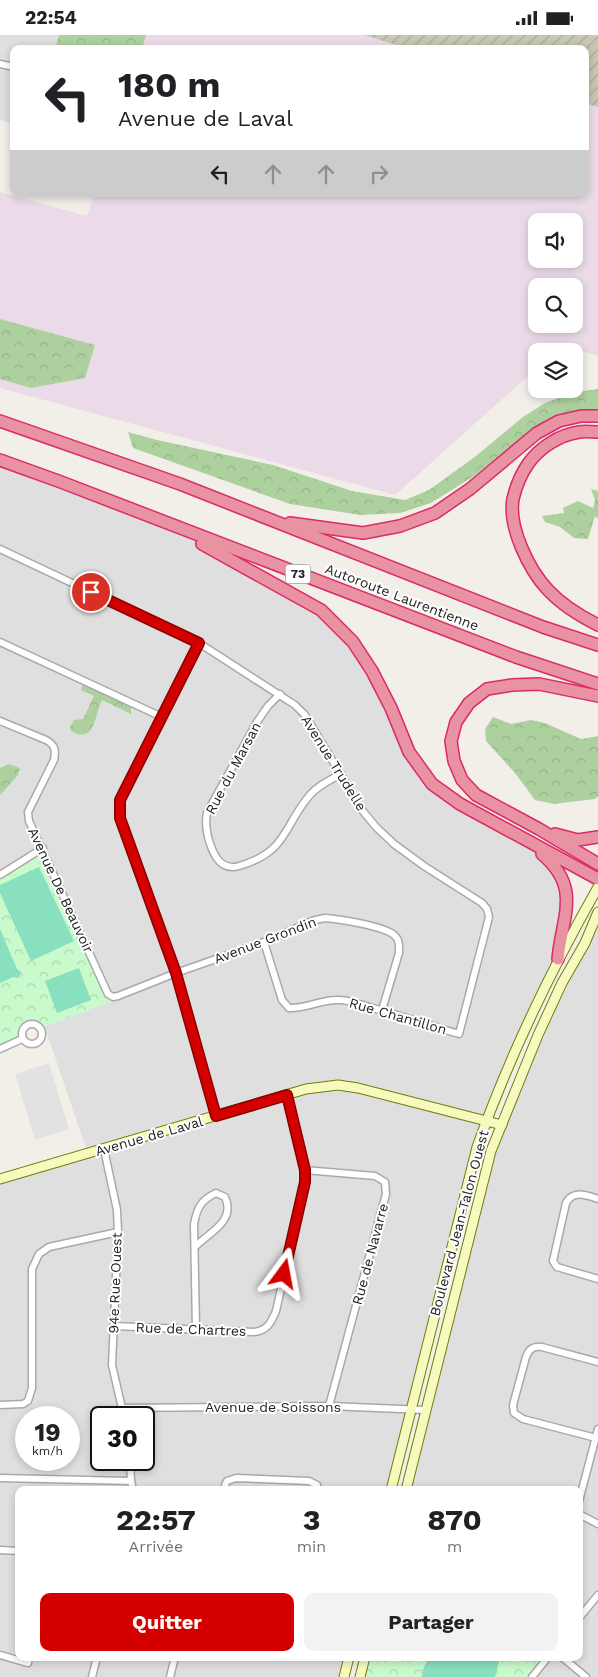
<!DOCTYPE html>
<html lang="fr">
<head>
<meta charset="utf-8">
<style>
	body { margin:0; font-family:"Work Sans",sans-serif; background:#f2f2f2; color:#202124; height:100vh; display:flex; flex-direction:column; font-size:19px; white-space:nowrap }
	* { box-sizing:border-box; margin:0 }
	p { font-size:16px; color:#757577 }
	.icon { flex:none; width:28px; height:28px; fill:none; stroke:currentColor; stroke-width:2; stroke-linecap:round; stroke-linejoin:round }
	.map { position:relative; flex:1; overflow:hidden }
	.sheet { position:absolute; left:15px; top:1451px; width:568px; height:175px; display:flex; flex-direction:column; background:#fff; border-radius:10px; box-shadow:0 2px 8px #0003 }
	.sheet>* { flex:none }
	.top-card { position:absolute; left:10px; top:10px; width:579px; height:152px; border-radius:10px; box-shadow:0 2px 8px #0003; background:#fff; color:#202124; overflow:hidden }
	.tools { position:absolute; left:528px; top:178px; display:grid; gap:10px }
	.tools a { display:grid; place-items:center; width:55px; height:55px; border-radius:10px; background:#fff; box-shadow:0 2px 8px #0003; font-size:25px }
	.speed { position:absolute; left:15px; top:1371px; display:flex; gap:10px; font-size:25px; font-weight:700; text-align:center }
	.speed>* { display:grid; place-content:center; width:65px; height:65px; border-radius:50%; background:#fff; box-shadow:0 2px 8px #0003; line-height:1 }
	.speed small { font-size:12px; font-weight:400 }
	.speed .limit { border:2px solid #111; border-radius:8px; background:#fff; color:#111 }
	.pin { position:absolute; display:grid; place-items:center; width:42px; height:42px; color:#fff; margin:-21px; border:2px solid #fff; border-radius:50%; box-shadow:0 1px 5px #0007 }
	.me { position:absolute; width:55px; margin:-28px; rotate:13deg; stroke-linejoin:round; filter:drop-shadow(0 0 4px #0008) }
	.turn { display:flex; align-items:center; gap:18px; height:105px; padding:0 25px; font-size:22px }
	.turn .icon { width:65px; height:65px; stroke-width:2.5 }
	.turn b { display:block; font-size:35px; line-height:42px }
	.lanes { display:flex; align-items:center; height:48px; padding:0 25px; background:#0003; justify-content:center; gap:25px; direction:ltr }
	.lanes .off { opacity:.35 }
	.eta { display:flex; justify-content:space-evenly; align-items:center; height:85px; text-align:center }
	.eta b { font-size:30px; font-weight:700; line-height:35px }
	.button { display:flex; gap:10px; margin-top:auto; padding:10px 25px }
	.button a { flex:1; height:58px; border-radius:10px; background:#d40000; color:#fff; font-size:20px; font-weight:700; line-height:58px; text-align:center }
	.button a+a { background:#f2f2f2; color:#202124 }
	.status { display:flex; justify-content:space-between; align-items:center; height:35px; padding:0 25px; background:#fff; direction:ltr }
	.status svg { height:14px; fill:currentColor }
	.map>svg:first-child { display:block }
	.residential { fill:#e0dfdf; fill-rule:evenodd }
	.industrial { fill:#ebdbe8; fill-rule:evenodd }
	.construction { fill:url(#construction-furrows) }
	.forest { fill:url(#forest-crowns) }
	.park { fill:url(#park-crowns) }
	.pitch { fill:#88e0be }
	.parking { fill:#e2e2e2 }
	.lines { fill:none; stroke-linecap:round; stroke-linejoin:round }
	.street-casing { stroke:#a9a9a9; stroke-width:9 }
	.secondary-casing { stroke:#707d05; stroke-width:11 }
	.highway-casing { stroke:#dc2a67; stroke-width:14 }
	.street { stroke:#fff; stroke-width:6 }
	.secondary { stroke:#f7fabf; stroke-width:9 }
	.highway { stroke:#e892a2; stroke-width:11 }
	.route-casing { stroke:#8a0000; stroke-width:12 }
	.route { stroke:#d40000; stroke-width:9 }
	.labels { text-anchor:middle; dominant-baseline:central; stroke-width:4; stroke-linejoin:round; paint-order:stroke }
	.shield { fill:#fff; stroke:#646464; stroke-width:1 }
	.shield-label { font-size:12px; font-weight:bold; fill:#222 }
	.street-label { font-size:14px; fill:#222; stroke:#fff }
</style>
</head>
<body>
<div class="status"><b>22:54</b><svg viewBox="0 0 49 12"><path d="M0 12V9h3v3zM5 12V6h3v6zM10 12V3h3v9zM15 12V0h3v12zM26 1h20v11H26zM47 4h2v5h-2z"/></svg></div>
<div class="map">
<svg width="598" height="1642" viewBox="0 0 598 1642">
	<defs>
		<pattern id="construction-furrows" width="10" height="10" patternUnits="userSpaceOnUse" patternTransform="scale(1.25)"><rect width="10" height="10" fill="#c7c7b4"/><path d="M-1 1l2-2M0 10L10 0M9 11l2-2" fill="none" stroke="#abab9a"/></pattern>
		<pattern id="forest-crowns" width="20" height="18" patternUnits="userSpaceOnUse" patternTransform="scale(1.25)"><rect width="20" height="18" fill="#add19e"/><path d="M2 6a3 3 0 1 1 6 0M12 15a3 3 0 1 1 6 0" fill="none" stroke="#95b388"/></pattern>
		<pattern id="park-crowns" width="20" height="18" patternUnits="userSpaceOnUse" patternTransform="scale(1.25)"><rect width="20" height="18" fill="#c8facc"/><path d="M2 6a3 3 0 1 1 6 0M12 15a3 3 0 1 1 6 0" fill="none" stroke="#acd6af"/></pattern>
	</defs>
	<rect width="100%" height="100%" fill="#f2efe9"/>
	<g class="residential">
		<path d="M0 0H59L55 14H14V89L0 85Z"/>
		<path d="M0 427 166 488 321 575 353 607 432 749 543 819 562 846 558 924 490 1078 391 1455H19V1622L349 1623 344 1642H0V1144L88 1119 46 996 41 995 46 991 109 967 117 962H113L0 840ZM26 1382H69V1425H26ZM101 1382H144V1425H101Z"/>
		<path d="M598 877V1642H532L548 1623 579 1622V1455H406L502 1090Z"/>
	</g>
	<path class="industrial" d="M137 0H598V321L563 311 557 316H536V334L395 460 0 353V157L87 181 94 159H585V14H133ZM536 186H574V224H536ZM536 251H574V289H536Z"/>
	<path class="construction" d="M364 0H598V72L585 68V14H409Z"/>
	<g class="forest">
		<path d="M59 0H146L142 14H55Z"/>
		<path d="M0 284 95 310 85 343 31 353 0 344Z"/>
		<path d="M598 354V376L561 379 529 397 474 441 431 468 400 478 360 480 290 469 133 413 128 397 157 405 273 430 352 456 405 465 429 455 476 421 523 382 545 368 576 357Z"/>
		<path d="M591 454 598 456V484L595 481 588 504 574 503 560 492 545 487 542 481 564 478 563 473 578 466 593 473 595 465Z"/>
		<path d="M83 648 131 670V679L102 665C95 678 95 711 71 696L70 692 74 685 83 684 94 661 81 655Z"/>
		<path d="M493 682 511 689 531 685 545 688 581 704 598 701V761L595 764 554 769 535 765 515 738 486 706 485 694Z"/>
		<path d="M9 729 20 733 18 740 0 760V733Z"/>
	</g>
	<g class="park">
		<path d="M43 813 106 956 118 961 109 967 46 991 41 995 37 990 29 989 23 994 21 1001 0 1014V840Z"/>
		<path d="M365 1623H548L532 1642H360Z"/>
	</g>
	<g class="pitch">
		<path d="M39 832 74 906 31 926 0 858V850Z"/>
		<path d="M0 894 17 934 21 937 19 943 13 942 0 948Z"/>
		<path d="M79 933 91 965 57 978 45 946Z"/>
		<path d="M428 1623V1622L500 1623 495 1642H422L423 1635Z"/>
	</g>
	<path class="parking" d="M49 1028 69 1094 35 1105 15 1039Z"/>
	<g class="lines">
		<defs>
			<g id="street">
				<path d="M0 29 14 32"/>
				<path d="M0 514 199 608 295 670 305 680 362 775 376 792 394 809 424 831 482 868 487 874 489 882 459 999C429 990 399 980 369 972 359 969 349 965 339 965 321 964 306 974 289 973L282 965 264 907"/>
				<path d="M0 607 162 682"/>
				<path d="M199 608 120 765V783L176 938 216 1081"/>
				<path d="M280 659 268 671 257 687 207 778C204 792 209 810 216 822 222 831 229 834 239 831 287 817 282 794 309 761 317 751 330 745 341 739"/>
				<path d="M0 686 46 705C55 710 56 715 54 725L28 777 29 786 108 959 113 962 118 961 176 938 264 907 315 885 325 883C339 884 384 891 394 900 400 905 399 911 399 918L382 975"/>
				<path d="M0 840 43 813"/>
				<circle cx="32" cy="999" r="10"/>
				<path d="M0 1014 22 1004"/>
				<path d="M104 1114 117 1175 118 1197 112 1330 124 1382"/>
				<path d="M305 1135 375 1141 385 1147 386 1159 329 1371"/>
				<path d="M598 1164C586 1160 573 1155 566 1168L553 1226 557 1232 598 1244"/>
				<path d="M114 1291 253 1297C267 1296 271 1288 276 1276L305 1147V1135L287 1060"/>
				<path d="M196 1294 194 1189C197 1173 201 1165 216 1158L225 1162C236 1186 210 1197 196 1211"/>
				<path d="M0 1370 23 1369 28 1366 32 1353V1234L39 1219 49 1212 118 1197"/>
				<path d="M122 1373 329 1371 425 1375"/>
				<path d="M596 1403 523 1384 514 1378 513 1370 526 1322C529 1314 533 1311 542 1312L598 1327"/>
				<path d="M130 1425 131 1446"/>
				<path d="M0 1443 131 1446 133 1455"/>
				<path d="M226 1455 225 1450 227 1446 236 1443 309 1446 317 1450 318 1455"/>
				<path d="M579 1466 598 1394"/>
				<path d="M579 1479 598 1489"/>
				<path d="M0 1515 19 1516"/>
				<path d="M579 1583 598 1560"/>
				<path d="M0 1620 28 1628 29 1622"/>
				<path d="M562 1622 586 1642"/>
				<path d="M92 1642 97 1622"/>
				<path d="M170 1642 175 1622"/>
				<path d="M532 1642 548 1622"/>
			</g>
			<g id="secondary">
				<path d="M0 1144 306 1054 338 1050 358 1053 502 1090"/>
				<path d="M391 1455 477 1112C509 1022 551 935 598 852"/>
				<path d="M406 1455 491 1116 538 1000 562 948 585 908 598 877"/>
				<path d="M344 1642 349 1622"/>
				<path d="M360 1642 365 1622"/>
			</g>
			<g id="highway">
				<path d="M0 386 180 449 543 592 598 610"/>
				<path d="M598 397C592 397 585 396 579 397 559 400 539 413 528 429 521 439 516 451 513 464 508 492 529 535 548 555 562 570 580 581 598 590"/>
				<path d="M0 425 61 447 516 622 598 649"/>
				<path d="M290 488 363 498 400 491 435 478 470 454 537 398 559 386 581 381H598"/>
				<path d="M202 509 321 575 353 607 372 636 391 673 409 717 432 749 460 769 598 844"/>
				<path d="M598 661 539 649 512 650 487 654 469 668 456 687 451 706 454 726 462 745 476 760 539 794 598 829"/>
				<path d="M555 799 578 805 598 802"/>
				<path d="M542 819C582 853 562 881 558 924"/>
			</g>
		</defs>
		<use href="#street" class="street-casing"/>
		<use href="#secondary" class="secondary-casing"/>
		<use href="#highway" class="highway-casing"/>
		<use href="#street" class="street"/>
		<use href="#secondary" class="secondary"/>
		<use href="#highway" class="highway"/>
	</g>
	<g class="lines">
		<defs>
			<path id="route" d="M91 557 199 608 120 765V783L176 938 216 1081 287 1060 305 1135V1147L284 1239"/>
		</defs>
		<use href="#route" class="route-casing"/>
		<use href="#route" class="route"/>
	</g>
	<g class="labels">
		<rect class="shield" x="285.5" y="529.5" width="25" height="19" rx="4"/>
		<g class="shield-label">
			<text x="298" y="539">73</text>
		</g>
		<g class="street-label">
			<text transform="translate(402 562) rotate(21)">Autoroute Laurentienne</text>
			<text transform="translate(334 728) rotate(58)">Avenue Trudelle</text>
			<text transform="translate(233 733) rotate(-62)">Rue du Marsan</text>
			<text transform="translate(61 855) rotate(65)">Avenue De Beauvoir</text>
			<text transform="translate(265 905) rotate(-21)">Avenue Grondin</text>
			<text transform="translate(398 981) rotate(16)">Rue Chantillon</text>
			<text transform="translate(149 1101) rotate(-16)">Avenue de Laval</text>
			<text transform="translate(459 1188) rotate(-75)">Boulevard Jean-Talon Ouest</text>
			<text transform="translate(370 1219) rotate(-75)">Rue de Navarre</text>
			<text transform="translate(115 1248) rotate(-88)">94e Rue Ouest</text>
			<text transform="translate(191 1294) rotate(2)">Rue de Chartres</text>
			<text x="273" y="1372">Avenue de Soissons</text>
		</g>
	</g>
</svg>
<div class="tools">
<a><svg class="icon" aria-label="sound" viewBox="0 0 24 24"><path d="M4 9h4l5-4v14l-5-4H4zM17 9q2 3 0 6"/></svg></a>
<a><svg class="icon" aria-label="search" viewBox="0 0 24 24"><circle cx="10" cy="10" r="6"/><path d="M15 15l6 6"/></svg></a>
<a><svg class="icon" aria-label="layers" viewBox="0 0 24 24"><path d="M12 4l9 5-9 5-9-5zM3 14l9 5 9-5"/></svg></a>
</div>
<div class="speed"><div>19<small>km/h</small></div><div class="limit">30</div></div>
<div class="pin" style="left:91px;top:557px;background:#d93025"><svg class="icon" aria-label="arrive" viewBox="0 0 24 24"><path d="M6 21V4h12l-3 4 3 4H6"/></svg></div>
<svg class="me" style="left:284px;top:1239px" viewBox="-20 -20 40 40"><path d="M0-17L14 15 0 8-14 15z" fill="#d40000" stroke="#fff" stroke-width="4"/></svg>
<div class="top-card">
<div class="turn"><svg class="icon" aria-label="left" viewBox="0 0 24 24"><path d="M17 20v-9H6M10 6l-5 5 5 5"/></svg><div><b>180 m</b>Avenue de Laval</div></div>
<div class="lanes"><svg class="icon" aria-label="left" viewBox="0 0 24 24"><path d="M17 20v-9H6M10 6l-5 5 5 5"/></svg><svg class="icon off" aria-label="ahead" viewBox="0 0 24 24"><path d="M12 20V5M6 11l6-6 6 6"/></svg><svg class="icon off" aria-label="ahead" viewBox="0 0 24 24"><path d="M12 20V5M6 11l6-6 6 6"/></svg><svg class="icon off" aria-label="right" viewBox="0 0 24 24"><path d="M7 20v-9h11M14 6l5 5-5 5"/></svg></div>
</div>
<section class="sheet">
<div class="eta">
<div><b>22:57</b><p>Arrivée</p></div>
<div><b>3</b><p>min</p></div>
<div><b>870</b><p>m</p></div>
</div>
<div class="button"><a>Quitter</a><a>Partager</a></div>
</section>
</div>
</body>
</html>
